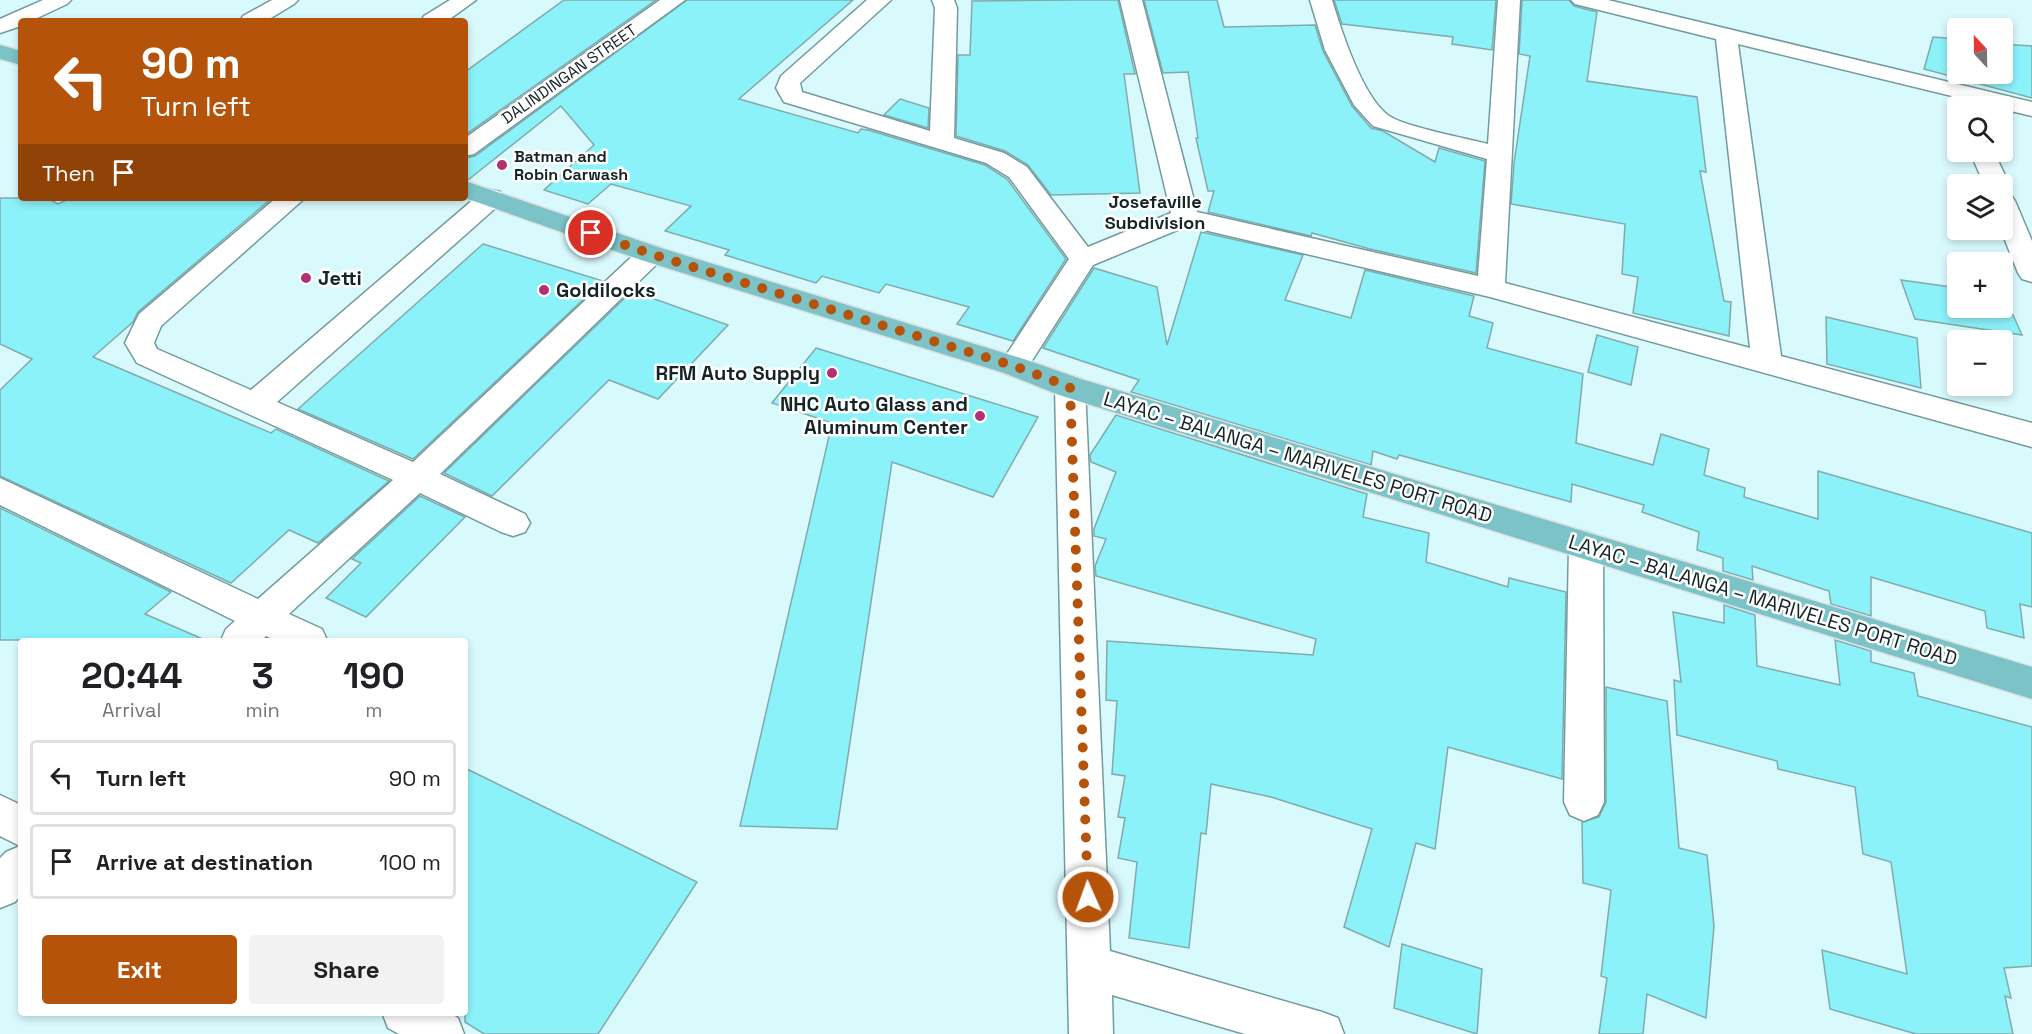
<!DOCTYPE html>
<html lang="en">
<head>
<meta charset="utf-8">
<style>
	body { margin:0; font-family:"Space Grotesk",sans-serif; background:#f2f2f2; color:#202124; height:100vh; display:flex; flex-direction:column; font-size:22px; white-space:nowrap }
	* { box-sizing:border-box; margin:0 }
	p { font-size:20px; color:#757577 }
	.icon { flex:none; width:33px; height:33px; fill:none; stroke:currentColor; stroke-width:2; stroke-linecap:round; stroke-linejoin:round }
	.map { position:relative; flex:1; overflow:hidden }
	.side { position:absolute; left:18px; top:638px; width:450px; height:378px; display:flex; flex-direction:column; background:#fff; border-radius:6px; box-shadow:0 3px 9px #0003 }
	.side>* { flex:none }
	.guide { position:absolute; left:18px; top:18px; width:450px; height:183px; border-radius:6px; box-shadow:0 3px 9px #0003; background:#b45309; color:#fff; overflow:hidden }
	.needle { width:39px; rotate:338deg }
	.fabs { position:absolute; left:1947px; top:18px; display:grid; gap:12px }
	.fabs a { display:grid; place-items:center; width:66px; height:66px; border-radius:6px; background:#fff; box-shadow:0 3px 9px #0003; font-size:30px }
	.pin { position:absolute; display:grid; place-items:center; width:51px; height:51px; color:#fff; margin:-26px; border:3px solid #fff; border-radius:50%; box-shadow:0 2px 6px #0007 }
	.me { position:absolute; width:66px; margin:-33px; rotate:358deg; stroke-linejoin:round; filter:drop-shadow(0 0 4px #0008) }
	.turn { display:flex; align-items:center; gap:21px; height:126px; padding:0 24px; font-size:27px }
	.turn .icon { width:78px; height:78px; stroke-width:2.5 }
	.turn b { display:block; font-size:42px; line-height:51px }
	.then { display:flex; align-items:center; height:57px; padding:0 24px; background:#0003; gap:12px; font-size:22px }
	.eta { display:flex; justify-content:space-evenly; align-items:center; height:102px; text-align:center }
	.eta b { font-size:36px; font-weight:600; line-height:42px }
	.primary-button { display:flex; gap:12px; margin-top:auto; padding:12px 24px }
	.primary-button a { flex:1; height:69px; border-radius:6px; background:#b45309; color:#fff; font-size:24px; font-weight:600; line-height:69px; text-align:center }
	.primary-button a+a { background:#f2f2f2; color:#202124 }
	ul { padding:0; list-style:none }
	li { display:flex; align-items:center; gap:18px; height:75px; margin:0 12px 9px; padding:0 12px; border:3px solid #e0e0e0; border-radius:6px }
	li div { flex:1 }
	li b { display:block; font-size:22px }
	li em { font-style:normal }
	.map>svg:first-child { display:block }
	.building { fill:#8cf2fa; stroke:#81aaad; stroke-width:1.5 }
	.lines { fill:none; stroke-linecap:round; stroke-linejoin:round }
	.minor-casing { stroke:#729b9e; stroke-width:3 }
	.major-casing { stroke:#dee0e1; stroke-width:3 }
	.minor { fill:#fff; fill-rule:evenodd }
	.major { fill:#7cc3c8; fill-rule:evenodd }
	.route { stroke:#b45309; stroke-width:10; stroke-dasharray:0 18 }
	.poi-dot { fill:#b32f76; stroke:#fff; stroke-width:2 }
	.labels { text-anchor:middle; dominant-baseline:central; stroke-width:5; stroke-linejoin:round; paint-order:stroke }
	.far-street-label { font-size:16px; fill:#152526; stroke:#fff }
	.far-poi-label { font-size:16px; font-weight:bold; fill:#152526; stroke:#fff; text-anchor:start }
	.far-neighbourhood-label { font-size:18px; font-weight:bold; fill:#152526; stroke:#fff }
	.poi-label { font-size:20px; font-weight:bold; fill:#152526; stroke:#fff; text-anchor:start }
	.street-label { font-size:20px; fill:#152526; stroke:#fff }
</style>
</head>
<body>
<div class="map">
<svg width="2032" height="1034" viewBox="0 0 2032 1034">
	<rect width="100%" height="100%" fill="#d9fafd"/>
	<g class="building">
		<path d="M564 0H656L465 135V72Z"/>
		<path d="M687 0H853L739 99 858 133 861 129 868 130 985 165 1007 179 1066 259 1013 341 957 324 969 307 886 284 879 293 822 276 816 283 725 255 729 250 665 231 691 206 611 184 588 204 544 190 594 145 561 106 468 180 465 179V158L475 156Z"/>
		<path d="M1073 0H1118L1135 74H1124L1140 193 1051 195 1028 165 1005 151 956 136 958 55H970L972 1Z"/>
		<path d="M1144 0H1217L1224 27 1315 25 1323 51 1352 106 1371 128 1383 131 1435 162 1439 148 1485 161 1476 273 1370 249 1312 233 1311 236 1208 212 1214 191H1208L1196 138H1198L1188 72 1163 73Z"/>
		<path d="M1334 0H1496L1492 50 1452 44 1453 37 1342 24Z"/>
		<path d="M1522 0H1569L1574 6 1597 12 1587 81 1697 97 1706 172 1700 171 1724 301 1731 302 1729 336 1633 313 1638 277 1622 274 1625 224 1511 204 1514 163 1530 56 1519 54Z"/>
		<path d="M1933 37 1958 39V74H2002V44L2032 46V98L1924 69Z"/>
		<path d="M900 99 929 108 928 128 884 115Z"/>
		<path d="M0 198H47L58 204 70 198H272L138 312 133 322 93 357 271 433 276 429 389 481 318 543 289 530 231 583 0 476V390L32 359 0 344Z"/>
		<path d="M1201 232 1303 255 1285 300 1351 318 1365 270 1474 296 1469 316 1493 323 1487 348 1583 374 1576 443 1653 465 1661 434 1709 449 1704 475 1745 488 1744 497 1818 519V471L2032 533V607L2020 604 2024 638 1987 628 1985 611 1871 577V616L1831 604 1829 591 1752 566 1753 580 1723 571V558L1697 550 1699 532 1642 512 1644 505 1572 484 1571 502 1399 455 1397 459 1373 451 1371 465 1131 392 1139 380 1043 348 1094 268 1157 287 1167 345Z"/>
		<path d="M483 244 603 281 413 459 298 409Z"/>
		<path d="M1901 280 1958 288V308H2002V294L2004 295 2022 335 1915 319Z"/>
		<path d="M632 291 728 325 658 399 609 380 492 496 444 473Z"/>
		<path d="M1826 317 1917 338 1921 388 1827 364Z"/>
		<path d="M1597 335 1638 347 1631 385 1588 372Z"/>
		<path d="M816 348 1038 417 993 497 892 462 837 829 740 826 832 423 772 403Z"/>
		<path d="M1116 415 1367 494 1363 517 1429 533 1426 562 1508 587 1509 578 1566 592 1562 779 1448 747 1435 849 1416 843 1389 947 1344 927 1372 829 1271 797 1211 784 1206 834 1201 833 1189 948 1129 938 1137 862 1118 858 1125 818 1118 817 1125 776 1112 774 1117 701 1106 700 1107 641 1313 655 1316 639 1096 576 1095 566 1106 539 1094 536V529L1116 472 1091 462 1090 455Z"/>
		<path d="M420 496 465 517 366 617 326 598 361 563 352 559Z"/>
		<path d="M0 508 171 592 145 614 205 640H0Z"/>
		<path d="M1724 605 1755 615 1757 666 1840 685 1835 640 1871 651V662L1914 673 1918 696 2032 727V966L2004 968 2011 998 2005 996 2013 1034H1916L1830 1009 1822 950 1907 974 1891 862 1863 854 1855 787 1778 769 1777 761 1677 735 1674 680 1681 682 1673 612 1724 623Z"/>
		<path d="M1606 687 1667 701 1679 848 1707 855 1714 926 1706 1018 1647 994 1643 1034H1599L1607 978 1601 976 1611 890 1583 883 1582 822 1599 817 1606 802Z"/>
		<path d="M465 768 697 882 598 1034H484L465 1022Z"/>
		<path d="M1402 944 1482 969 1477 1034 1394 1008Z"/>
	</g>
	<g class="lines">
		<defs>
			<g id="minor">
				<path d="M43 0H71L67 4 31 21H21V26L0 33V19Z"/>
				<path d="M272 0H298L294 4 266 21H240L243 16Z"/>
				<path d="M450 0H476L447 21H421L424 16Z"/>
				<path d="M660 0H685L474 154 465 156V138Z"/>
				<path d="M867 0H891L800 83 802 92 930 131 935 8 932 0H954L957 8 954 138 1004 153 1027 167 1088 247 1171 213 1120 0H1142L1197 212 1478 276 1487 159 1373 126 1354 105 1325 50 1310 0H1332C1341 30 1363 98 1389 116 1406 127 1465 138 1488 144L1498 0H1520L1505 283 1750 348 1716 39 1575 4 1571 0H1608L2032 102V116L2002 109V106H1993L1738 44 1781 356 2032 423V447L1490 297 1187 226 1093 265 1024 373 1014 376 1004 373 999 366 1069 259 1009 177 986 163 784 102 776 88 781 76Z"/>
				<path d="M1970 152H1994L2009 184 2005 189 2002 190V184H1984Z"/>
				<path d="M491 190 500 192 504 198 500 204 277 402 413 462 641 248 651 245 661 248 664 254 661 260 440 474 525 514 530 523 525 532 513 536 501 532 420 493 289 614 322 629 327 640H275L266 636 262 640H221L226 629 235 621 0 505V478L258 599 393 480 137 363 125 343 139 314 276 198H305L161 326 154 343 157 349 251 390 482 192Z"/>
				<path d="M2002 193 2011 195 2015 201 2032 241V282L2022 279 2018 273 2001 230Z"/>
				<path d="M1070 376 1081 379 1085 387 1110 951 1322 1012 1338 1018 1344 1034H1245L1112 995 1113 1034H1069L1055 387 1059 379Z"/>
				<path d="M1586 532 1598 536 1603 546 1604 802 1598 815 1584 821 1570 815 1564 802 1569 546 1574 536Z"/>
				<path d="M0 795 21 805V895L15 902 0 908V858L6 852 20 846 0 836Z"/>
				<path d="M382 1012H448L458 1018 464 1034H399L388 1028Z"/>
			</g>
			<g id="major">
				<path d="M0 45 21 51V65L0 59Z"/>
				<path d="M465 181 661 248 1024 359 1081 379 2032 667V699L1059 395 1004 373 641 260 465 198Z"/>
			</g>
		</defs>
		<use href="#minor" class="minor-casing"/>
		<use href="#major" class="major-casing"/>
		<use href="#minor" class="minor"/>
		<use href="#major" class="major"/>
	</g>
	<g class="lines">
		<path class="route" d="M591 233 651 254 1014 366 1070 387 1088 897"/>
	</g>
	<g class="poi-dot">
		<circle cx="502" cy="165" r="6"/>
		<circle cx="306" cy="278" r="6"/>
		<circle cx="544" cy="290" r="6"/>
		<circle cx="832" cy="373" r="6"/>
		<circle cx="980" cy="416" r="6"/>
	</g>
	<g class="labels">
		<g class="far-street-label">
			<text transform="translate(569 74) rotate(-35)">DALINDINGAN STREET</text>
		</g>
		<g class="far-poi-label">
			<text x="514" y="156">Batman and<tspan x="514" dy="18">Robin Carwash</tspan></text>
		</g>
		<g class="far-neighbourhood-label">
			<text x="1155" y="201">Josefaville<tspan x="1155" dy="21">Subdivision</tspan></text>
		</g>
		<g class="poi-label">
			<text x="318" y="278">Jetti</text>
			<text x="556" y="290">Goldilocks</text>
			<text x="820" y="373" text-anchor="end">RFM Auto Supply</text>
			<text x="968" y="404" text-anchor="end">NHC Auto Glass and<tspan x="968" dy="23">Aluminum Center</tspan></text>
		</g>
		<g class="street-label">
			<text transform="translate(1298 457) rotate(17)">LAYAC – BALANGA – MARIVELES PORT ROAD</text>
			<text transform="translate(1763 600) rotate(17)">LAYAC – BALANGA – MARIVELES PORT ROAD</text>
		</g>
	</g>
</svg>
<div class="fabs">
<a><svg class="needle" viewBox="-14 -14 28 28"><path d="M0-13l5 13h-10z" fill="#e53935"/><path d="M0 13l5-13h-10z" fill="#757577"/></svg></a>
<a><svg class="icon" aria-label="search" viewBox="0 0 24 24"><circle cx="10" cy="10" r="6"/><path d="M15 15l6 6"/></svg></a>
<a><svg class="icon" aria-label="layers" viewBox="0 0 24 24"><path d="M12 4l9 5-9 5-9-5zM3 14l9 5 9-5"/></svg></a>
<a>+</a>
<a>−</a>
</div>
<div class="pin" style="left:591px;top:233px;background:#d93025"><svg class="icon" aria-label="arrive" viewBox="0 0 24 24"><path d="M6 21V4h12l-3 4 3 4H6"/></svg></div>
<svg class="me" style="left:1088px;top:897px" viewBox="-20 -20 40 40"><circle r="17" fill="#b45309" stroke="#fff" stroke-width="3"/><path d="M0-11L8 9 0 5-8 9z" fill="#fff"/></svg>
<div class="guide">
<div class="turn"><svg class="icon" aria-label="left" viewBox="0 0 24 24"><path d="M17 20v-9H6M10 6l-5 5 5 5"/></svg><div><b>90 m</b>Turn left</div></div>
<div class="then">Then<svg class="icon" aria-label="arrive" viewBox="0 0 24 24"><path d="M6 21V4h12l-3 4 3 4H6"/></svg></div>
</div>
<section class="side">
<div class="eta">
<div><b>20:44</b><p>Arrival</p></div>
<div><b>3</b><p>min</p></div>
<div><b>190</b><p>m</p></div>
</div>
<ul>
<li><svg class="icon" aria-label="left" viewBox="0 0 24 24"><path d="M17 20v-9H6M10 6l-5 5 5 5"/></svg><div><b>Turn left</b></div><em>90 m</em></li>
<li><svg class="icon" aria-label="arrive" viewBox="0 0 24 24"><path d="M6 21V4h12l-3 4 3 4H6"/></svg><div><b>Arrive at destination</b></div><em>100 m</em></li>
</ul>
<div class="primary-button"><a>Exit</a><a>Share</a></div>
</section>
</div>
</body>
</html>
